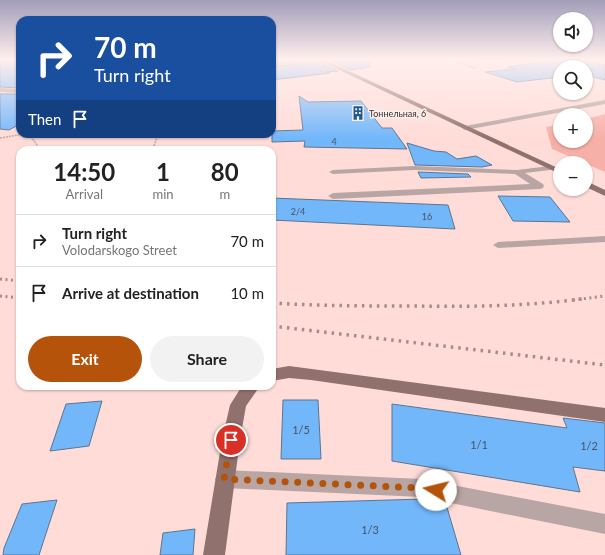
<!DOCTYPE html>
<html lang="en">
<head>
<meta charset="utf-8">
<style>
	body { margin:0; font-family:Lato,sans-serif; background:#f2f2f2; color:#222; height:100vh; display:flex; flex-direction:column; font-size:15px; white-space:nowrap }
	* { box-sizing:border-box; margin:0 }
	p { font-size:13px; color:#767676 }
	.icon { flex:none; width:22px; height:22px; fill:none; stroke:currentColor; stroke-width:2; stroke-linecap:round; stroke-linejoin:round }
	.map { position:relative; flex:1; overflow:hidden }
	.sheet { position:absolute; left:16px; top:146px; width:260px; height:244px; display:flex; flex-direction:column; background:#fff; border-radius:12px; box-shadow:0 1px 3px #0004 }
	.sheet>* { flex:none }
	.banner { position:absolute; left:16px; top:16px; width:260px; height:122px; border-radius:12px; box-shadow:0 1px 3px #0004; background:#1a4fa0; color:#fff; overflow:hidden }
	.tools { position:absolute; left:553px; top:12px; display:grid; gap:8px }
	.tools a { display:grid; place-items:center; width:40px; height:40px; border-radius:50%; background:#fff; box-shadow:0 1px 3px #0004; font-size:20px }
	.pin { position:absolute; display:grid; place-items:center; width:34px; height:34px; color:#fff; margin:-17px; border:2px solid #fff; border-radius:50%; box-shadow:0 1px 4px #0007 }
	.me { position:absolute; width:44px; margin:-22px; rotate:279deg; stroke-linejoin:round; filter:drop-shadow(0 0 3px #0008) }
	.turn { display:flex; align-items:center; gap:14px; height:84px; padding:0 12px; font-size:18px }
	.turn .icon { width:52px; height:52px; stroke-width:2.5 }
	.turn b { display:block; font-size:28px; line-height:34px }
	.then { display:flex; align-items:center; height:38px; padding:0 12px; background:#0003; gap:8px; font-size:15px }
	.eta { display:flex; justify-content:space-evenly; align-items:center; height:68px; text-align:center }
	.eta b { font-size:24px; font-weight:700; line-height:28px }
	.button { display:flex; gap:8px; margin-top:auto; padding:8px 12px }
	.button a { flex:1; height:46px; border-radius:24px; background:#b45309; color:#fff; font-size:16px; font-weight:700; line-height:46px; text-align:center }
	.button a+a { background:#f2f2f2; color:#222 }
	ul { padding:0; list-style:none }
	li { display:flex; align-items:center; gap:12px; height:52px; padding:0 12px; border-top:1px solid #e0e0e0 }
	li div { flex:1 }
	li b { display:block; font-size:15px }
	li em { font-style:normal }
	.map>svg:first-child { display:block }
	.green { fill:#f6b0a8 }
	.building { fill:#73b7fb; stroke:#5c758e }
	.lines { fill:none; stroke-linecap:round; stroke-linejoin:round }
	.path-far1 { stroke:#c3a6a2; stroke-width:1.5; stroke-dasharray:2 1; stroke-linecap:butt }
	.path { stroke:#c3a6a2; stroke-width:2; stroke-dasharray:3 1.5; stroke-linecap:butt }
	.minor { fill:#b8a6a4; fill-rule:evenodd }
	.major { fill:#91716d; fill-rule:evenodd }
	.rail-far1 { stroke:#a68c88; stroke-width:3; stroke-dasharray:2 3.5; stroke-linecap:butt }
	.rail { stroke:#a68c88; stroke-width:3.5; stroke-dasharray:2.5 5; stroke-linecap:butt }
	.route { stroke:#b45309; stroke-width:7; stroke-dasharray:0 12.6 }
	.labels { text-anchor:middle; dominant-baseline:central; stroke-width:3; stroke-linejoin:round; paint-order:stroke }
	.far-poi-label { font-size:9px; fill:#3e2e2c; stroke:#f9f0ef; text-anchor:start }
	.number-label { font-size:9px; fill:#4b5060 }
	.near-number-label { font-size:11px; fill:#4b5060 }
</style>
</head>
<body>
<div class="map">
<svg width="605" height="555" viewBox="0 0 605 555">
	<rect width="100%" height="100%" fill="#ffdcd8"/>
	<path class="green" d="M605 114V172L552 149 546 127 560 124V141H586V119Z"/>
	<g class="building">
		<path d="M0 60H20V88L0 87Z"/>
		<path d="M330 60H370V67L350 70Z"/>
		<path d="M560 60V77L517 82 485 72 514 69 508 67Z"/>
		<path d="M586 61 605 65V80L586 75Z"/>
		<path d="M318 62 338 71 327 72 330 73 272 80V67Z"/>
		<path d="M0 94H20V124L9 130 0 129Z"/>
		<path d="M299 96 308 102 361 101 382 128H392L407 149 304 147 305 141 272 142V131L303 130Z"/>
		<path d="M407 143 434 151 446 152 457 159 476 156 492 165 482 167 415 165Z"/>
		<path d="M418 172 468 174 471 177 421 178Z"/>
		<path d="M498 196 550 197 570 222 513 221Z"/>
		<path d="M272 198 448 205 455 229 272 220Z"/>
		<path d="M283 400H318L321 459H281Z"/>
		<path d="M102 401 89 446 50 451 66 404Z"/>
		<path d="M392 404 567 428 563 418 605 423V471L573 467 580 492 392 461Z"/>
		<path d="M424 499 446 504 461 555H286L287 503Z"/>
		<path d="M57 500 39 555H3L4 548 22 504Z"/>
		<path d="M195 529 193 555H160L163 533Z"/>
	</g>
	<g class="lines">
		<g class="path-far1">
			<path d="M29 134 40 149"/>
			<path d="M0 138 24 134"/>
			<path d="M153 149 158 134"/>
		</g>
		<g class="path">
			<path d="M39 148 40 150"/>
			<path d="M153 150V148"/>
		</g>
		<g class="minor">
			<path d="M300 60H319L272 66V64Z"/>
			<path d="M451 60H459L478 68 474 69Z"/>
			<path d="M0 88 20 89V93L0 92Z"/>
			<path d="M605 100V104L465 130 462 128 465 126Z"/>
			<path d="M586 121 590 122 591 123 586 125Z"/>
			<path d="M414 166 517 170 550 166 554 168 550 170 525 173 543 184 544 186 543 188 540 189 333 199 328 196 333 193 530 184 515 174 414 170 333 174 329 172 333 170Z"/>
			<path d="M605 236V242L498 248 493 245 498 242Z"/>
			<path d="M225 470 421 479 605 514V534L421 497 225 488 218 485 215 479 218 473Z"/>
		</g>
		<g class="major">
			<path d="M325 60 560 169V174L318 60Z"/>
			<path d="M586 181 605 190V196L586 187Z"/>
			<path d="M289 366 605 408V422L311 380 289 378 272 381V369Z"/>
			<path d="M242 386H260L246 406 240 440 225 555H203L222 440 230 405Z"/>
		</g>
		<g class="rail-far1">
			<path d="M0 279 20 281"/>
			<path d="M0 296 20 298"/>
			<path d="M573 300 605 296"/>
		</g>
		<g class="rail">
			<path d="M272 303C320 306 367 306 415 306 470 307 527 306 582 299"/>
			<path d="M272 326 605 365"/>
		</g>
	</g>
	<linearGradient id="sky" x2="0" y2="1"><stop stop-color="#a29db9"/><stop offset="0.43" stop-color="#ffefed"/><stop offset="1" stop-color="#ffefed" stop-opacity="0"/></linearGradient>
	<rect width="605" height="138" fill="url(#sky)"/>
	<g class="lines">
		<path class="route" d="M231 440 224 479 421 488 436 490"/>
	</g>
	<defs>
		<symbol id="building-bare" viewBox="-9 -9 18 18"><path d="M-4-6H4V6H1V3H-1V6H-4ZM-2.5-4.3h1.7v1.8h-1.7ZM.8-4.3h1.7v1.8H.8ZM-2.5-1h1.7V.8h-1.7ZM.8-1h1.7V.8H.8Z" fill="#1e5b91" stroke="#f9f0ef" stroke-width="2.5" paint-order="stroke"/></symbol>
	</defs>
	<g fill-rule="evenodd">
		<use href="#building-bare" x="348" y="103" width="20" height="20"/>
	</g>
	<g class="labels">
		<g class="far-poi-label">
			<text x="369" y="113">Тоннельная, 6</text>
		</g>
		<g class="number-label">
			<text x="334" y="141">4</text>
			<text x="298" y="211">2/4</text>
			<text x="427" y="216">16</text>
		</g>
		<g class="near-number-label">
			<text x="301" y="429">1/5</text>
			<text x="479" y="444">1/1</text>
			<text x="589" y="445">1/2</text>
			<text x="370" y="529">1/3</text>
		</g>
	</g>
</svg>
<div class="tools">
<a><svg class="icon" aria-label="sound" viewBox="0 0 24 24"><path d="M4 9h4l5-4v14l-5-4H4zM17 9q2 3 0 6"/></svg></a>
<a><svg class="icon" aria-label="search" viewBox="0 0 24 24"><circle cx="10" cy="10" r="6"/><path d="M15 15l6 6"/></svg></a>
<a>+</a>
<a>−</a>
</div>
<div class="pin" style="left:231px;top:440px;background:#d93025"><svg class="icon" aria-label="arrive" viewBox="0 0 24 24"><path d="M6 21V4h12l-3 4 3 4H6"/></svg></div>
<svg class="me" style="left:436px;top:490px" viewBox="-20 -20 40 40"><circle r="19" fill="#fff"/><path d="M0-13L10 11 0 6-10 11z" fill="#b45309"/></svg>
<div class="banner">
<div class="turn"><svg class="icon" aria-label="right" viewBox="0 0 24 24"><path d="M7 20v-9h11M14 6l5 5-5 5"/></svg><div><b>70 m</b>Turn right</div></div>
<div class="then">Then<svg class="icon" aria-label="arrive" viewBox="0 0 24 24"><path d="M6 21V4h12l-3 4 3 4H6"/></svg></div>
</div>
<section class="sheet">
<div class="eta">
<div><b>14:50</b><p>Arrival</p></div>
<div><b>1</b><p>min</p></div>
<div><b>80</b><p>m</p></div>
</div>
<ul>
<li><svg class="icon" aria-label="right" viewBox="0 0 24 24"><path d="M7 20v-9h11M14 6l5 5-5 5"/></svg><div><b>Turn right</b><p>Volodarskogo Street</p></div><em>70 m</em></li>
<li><svg class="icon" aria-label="arrive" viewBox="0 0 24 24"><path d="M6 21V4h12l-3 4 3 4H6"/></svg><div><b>Arrive at destination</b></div><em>10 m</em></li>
</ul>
<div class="button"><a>Exit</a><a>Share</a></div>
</section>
</div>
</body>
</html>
